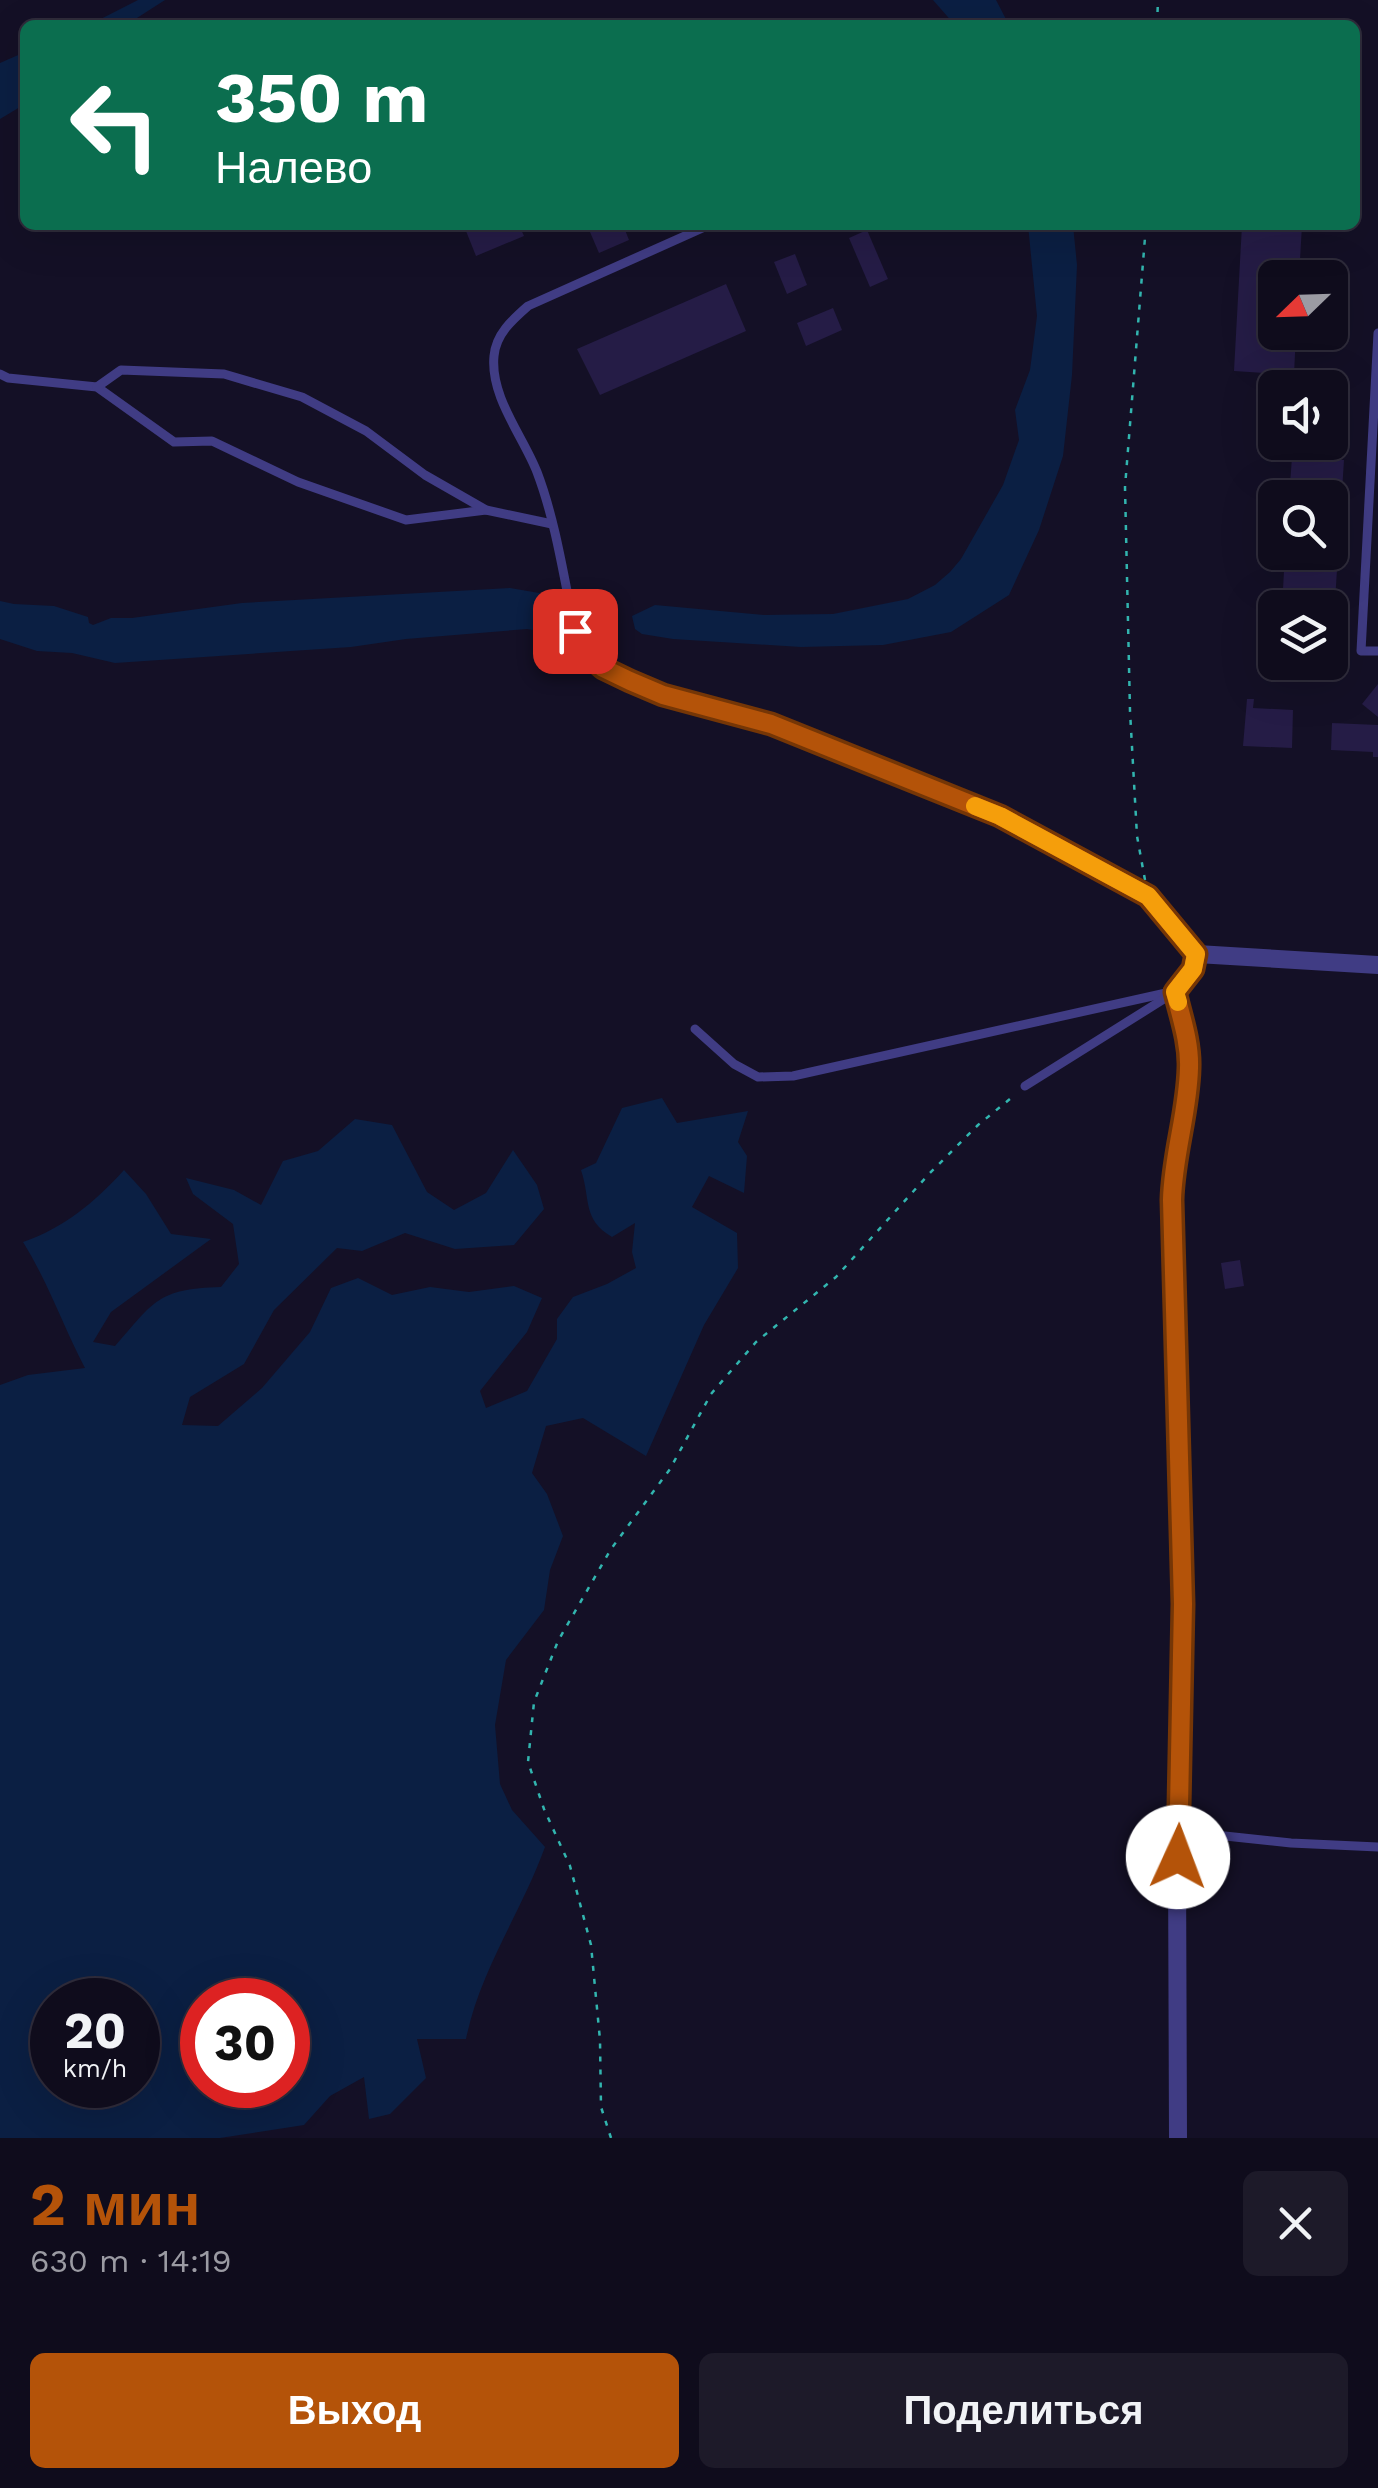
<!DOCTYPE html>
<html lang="ru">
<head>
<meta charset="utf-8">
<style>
	body { margin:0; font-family:"Work Sans",sans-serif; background:#1d1a29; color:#f1f3f6; height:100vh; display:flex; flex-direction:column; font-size:38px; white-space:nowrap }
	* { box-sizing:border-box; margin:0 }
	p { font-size:32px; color:#9b9ba3 }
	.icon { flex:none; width:55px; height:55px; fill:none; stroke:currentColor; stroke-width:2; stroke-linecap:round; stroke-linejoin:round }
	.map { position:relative; height:2138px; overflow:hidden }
	.sheet { display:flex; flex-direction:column; background:#0f0c1c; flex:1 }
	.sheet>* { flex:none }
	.hud { position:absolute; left:20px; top:20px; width:1340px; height:210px; border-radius:15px; box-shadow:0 10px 40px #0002,0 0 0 2px #2f2c3b; background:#0b6e4f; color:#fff; overflow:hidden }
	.needle { width:65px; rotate:247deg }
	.tools { position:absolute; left:1258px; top:260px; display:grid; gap:20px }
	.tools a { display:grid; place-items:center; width:90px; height:90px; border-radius:15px; background:#0f0c1c; box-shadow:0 10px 40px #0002,0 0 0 2px #2f2c3b; font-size:50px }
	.speed { position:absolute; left:30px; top:1978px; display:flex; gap:20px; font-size:50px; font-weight:700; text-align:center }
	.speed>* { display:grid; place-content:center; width:130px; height:130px; border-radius:50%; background:#0f0c1c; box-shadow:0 10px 40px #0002,0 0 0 2px #2f2c3b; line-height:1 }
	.speed small { font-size:25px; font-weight:400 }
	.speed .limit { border:15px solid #d22; background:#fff; color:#111 }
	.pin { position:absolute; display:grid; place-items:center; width:85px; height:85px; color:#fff; margin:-42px; border-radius:20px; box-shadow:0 5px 15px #0006 }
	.me { position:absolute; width:110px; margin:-55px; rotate:2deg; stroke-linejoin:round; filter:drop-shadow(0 0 8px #0008) }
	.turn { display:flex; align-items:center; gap:35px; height:210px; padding:0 30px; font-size:45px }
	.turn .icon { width:130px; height:130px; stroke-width:2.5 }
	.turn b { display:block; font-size:70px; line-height:85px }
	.round { display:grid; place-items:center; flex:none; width:105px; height:105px; border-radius:15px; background:#1d1a29 }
	.head { display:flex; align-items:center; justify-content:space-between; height:170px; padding:0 30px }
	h1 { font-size:60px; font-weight:700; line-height:75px; color:#b45309 }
	.primary-button { display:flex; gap:20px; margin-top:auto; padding:20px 30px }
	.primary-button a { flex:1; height:115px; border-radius:15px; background:#b45309; color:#fff; font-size:40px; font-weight:700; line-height:115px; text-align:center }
	.primary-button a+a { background:#1d1a29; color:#f1f3f6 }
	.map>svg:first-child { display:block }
	.water { fill:#0b1f43; fill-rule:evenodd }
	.building { fill:#251c46 }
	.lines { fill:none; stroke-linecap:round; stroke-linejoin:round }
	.path { stroke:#32b5af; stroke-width:2.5; stroke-dasharray:5 8; stroke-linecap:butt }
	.lane { stroke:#403c84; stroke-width:9 }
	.street { stroke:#403c84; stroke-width:18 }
	.route-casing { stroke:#753606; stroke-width:25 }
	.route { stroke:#b45309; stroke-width:18 }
	.slow { stroke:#f59e0b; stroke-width:18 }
</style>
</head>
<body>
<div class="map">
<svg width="1378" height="2138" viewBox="0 0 1378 2138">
	<rect width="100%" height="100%" fill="#141026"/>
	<g class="water">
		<path d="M138 0H165L126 25H89Z"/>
		<path d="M933 0H996L1009 25H955Z"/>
		<path d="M25 52V104L0 119V63Z"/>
		<path d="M1028 225H1073L1077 265 1072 375 1063 456 1039 530 1009 595 951 632 883 645 801 647 673 639 642 634 635 629 632 616 655 605 764 615 833 614 908 599 935 585 950 572 961 559 1003 485 1019 440 1015 410 1030 370 1037 316Z"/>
		<path d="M510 588 545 594 551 628 539 631 527 629 406 639 351 647 115 663 72 653 37 651 0 639V601L14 604 54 606 88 617 89 623 93 625 111 618H132L242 603Z"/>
		<path d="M662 1098 677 1123 748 1111 738 1142 747 1156 744 1193 709 1176 692 1207 737 1233 738 1268 704 1325 646 1456 583 1418 546 1426 532 1473 547 1494 563 1536 550 1570 544 1610 506 1660 495 1725 500 1784 512 1810 545 1847C521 1913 480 1970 466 2039H417L426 2078 390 2114 369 2119 364 2077 330 2096 304 2125 220 2138H0V1385L28 1375 85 1368C63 1326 48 1282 23 1242 64 1228 95 1202 124 1170L146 1194 171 1234 211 1239 111 1312 93 1342 115 1346C155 1301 157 1289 221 1287L239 1264 233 1224 193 1194 186 1178 234 1190 261 1205 283 1161 318 1151 355 1119 392 1125 427 1192 454 1210 486 1193 513 1150 537 1185 544 1209 514 1245 455 1249 405 1233 362 1251 337 1248 274 1310 244 1364 190 1397 182 1425 218 1426 262 1388 310 1332 331 1288 358 1278 392 1295 430 1287 469 1292 514 1286 542 1298 527 1332 480 1391 486 1408 527 1391 557 1339V1319L573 1297 607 1284 636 1268 632 1252 635 1223 612 1237C582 1219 591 1200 581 1170L596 1163 622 1108ZM138 2000V2085H52V2000ZM288 2000V2085H202V2000Z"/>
	</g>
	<g class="building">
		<path d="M467 225H519L524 236 476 256 464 226Z"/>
		<path d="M587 225H623L629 240 599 253Z"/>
		<path d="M1242 225H1302L1299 278H1275V332H1296L1294 375 1234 371Z"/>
		<path d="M867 230 888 279 870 287 849 238Z"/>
		<path d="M795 254 807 285 787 294 774 262Z"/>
		<path d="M726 284 746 331 600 395 577 349Z"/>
		<path d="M833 308 842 330 806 346 797 323Z"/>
		<path d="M1292 457 1344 460 1334 617H1330V608H1282L1285 552H1330V498H1289Z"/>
		<path d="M1378 684V717L1362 704Z"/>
		<path d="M1247 699H1254L1253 708 1293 710 1292 748 1243 746Z"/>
		<path d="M1332 723 1378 725V757H1373V752L1331 750Z"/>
		<path d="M1240 1260 1244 1286 1225 1289 1221 1263Z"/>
	</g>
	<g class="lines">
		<g class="path">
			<path d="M1157 25 1158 0"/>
			<path d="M1145 880 1137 836 1130 711 1125 487 1146 225"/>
			<path d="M611 2138 601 2107 600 2040 591 1945 570 1866 544 1809 528 1762 534 1702 558 1641 611 1549 670 1469 711 1394 756 1342 836 1277 929 1174 978 1125 1016 1094"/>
		</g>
		<g class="lane">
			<path d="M707 226 528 306C512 320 496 334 494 356 490 397 523 436 537 472 556 522 564 579 575 631L585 652 603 668 630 681 663 695 771 724 1000 816 1148 896 1197 954"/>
			<path d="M1378 333 1361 651H1378"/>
			<path d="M0 374 8 378 97 387 174 442 212 441 298 482 406 520 486 510"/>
			<path d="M97 387 121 370 224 374 302 397 366 431 425 475 486 510 552 524"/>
			<path d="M695 1029 734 1064 758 1077 793 1076 1175 991"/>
			<path d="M1025 1086 1167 997"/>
			<path d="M1178 1831 1291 1843 1378 1847"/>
		</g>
		<path class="street" d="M1178 2138 1177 1857 1183 1604 1172 1200C1173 1155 1188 1113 1189 1068 1190 1042 1181 1016 1175 991L1193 969 1197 954 1378 965"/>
	</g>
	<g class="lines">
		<defs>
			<path id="route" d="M575 631 585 652 603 668 630 681 663 695 771 724 1000 816 1148 896 1196 954 1193 969 1175 992C1181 1017 1190 1042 1189 1068 1188 1113 1173 1155 1172 1200L1183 1604 1178 1857"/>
		</defs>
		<use href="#route" class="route-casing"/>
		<use href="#route" class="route"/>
		<path class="slow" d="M975 806 1000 816 1148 896 1196 954 1193 969 1175 992 1178 1002"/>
	</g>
</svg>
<div class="tools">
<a><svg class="needle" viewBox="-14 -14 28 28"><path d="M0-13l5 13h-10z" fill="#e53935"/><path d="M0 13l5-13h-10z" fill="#9b9ba3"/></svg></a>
<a><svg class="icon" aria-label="sound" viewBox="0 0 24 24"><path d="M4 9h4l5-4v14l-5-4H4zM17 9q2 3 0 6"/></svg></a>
<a><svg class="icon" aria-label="search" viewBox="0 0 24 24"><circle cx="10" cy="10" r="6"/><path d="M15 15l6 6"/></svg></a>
<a><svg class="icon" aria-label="layers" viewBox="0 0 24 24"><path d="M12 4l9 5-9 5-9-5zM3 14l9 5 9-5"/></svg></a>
</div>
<div class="speed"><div>20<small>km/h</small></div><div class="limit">30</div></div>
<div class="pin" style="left:575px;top:631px;background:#d93025"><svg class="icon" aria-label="arrive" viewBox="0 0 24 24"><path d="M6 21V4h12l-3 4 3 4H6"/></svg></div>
<svg class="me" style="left:1178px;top:1857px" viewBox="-20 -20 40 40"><circle r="19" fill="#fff"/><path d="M0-13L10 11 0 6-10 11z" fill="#b45309"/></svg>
<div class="hud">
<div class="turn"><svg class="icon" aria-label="left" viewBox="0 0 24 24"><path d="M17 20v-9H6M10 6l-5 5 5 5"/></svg><div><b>350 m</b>Налево</div></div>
</div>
</div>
<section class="sheet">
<div class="head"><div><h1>2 мин</h1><p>630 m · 14:19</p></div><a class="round"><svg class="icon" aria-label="close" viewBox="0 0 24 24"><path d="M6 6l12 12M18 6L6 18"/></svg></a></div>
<div class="primary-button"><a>Выход</a><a>Поделиться</a></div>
</section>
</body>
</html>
